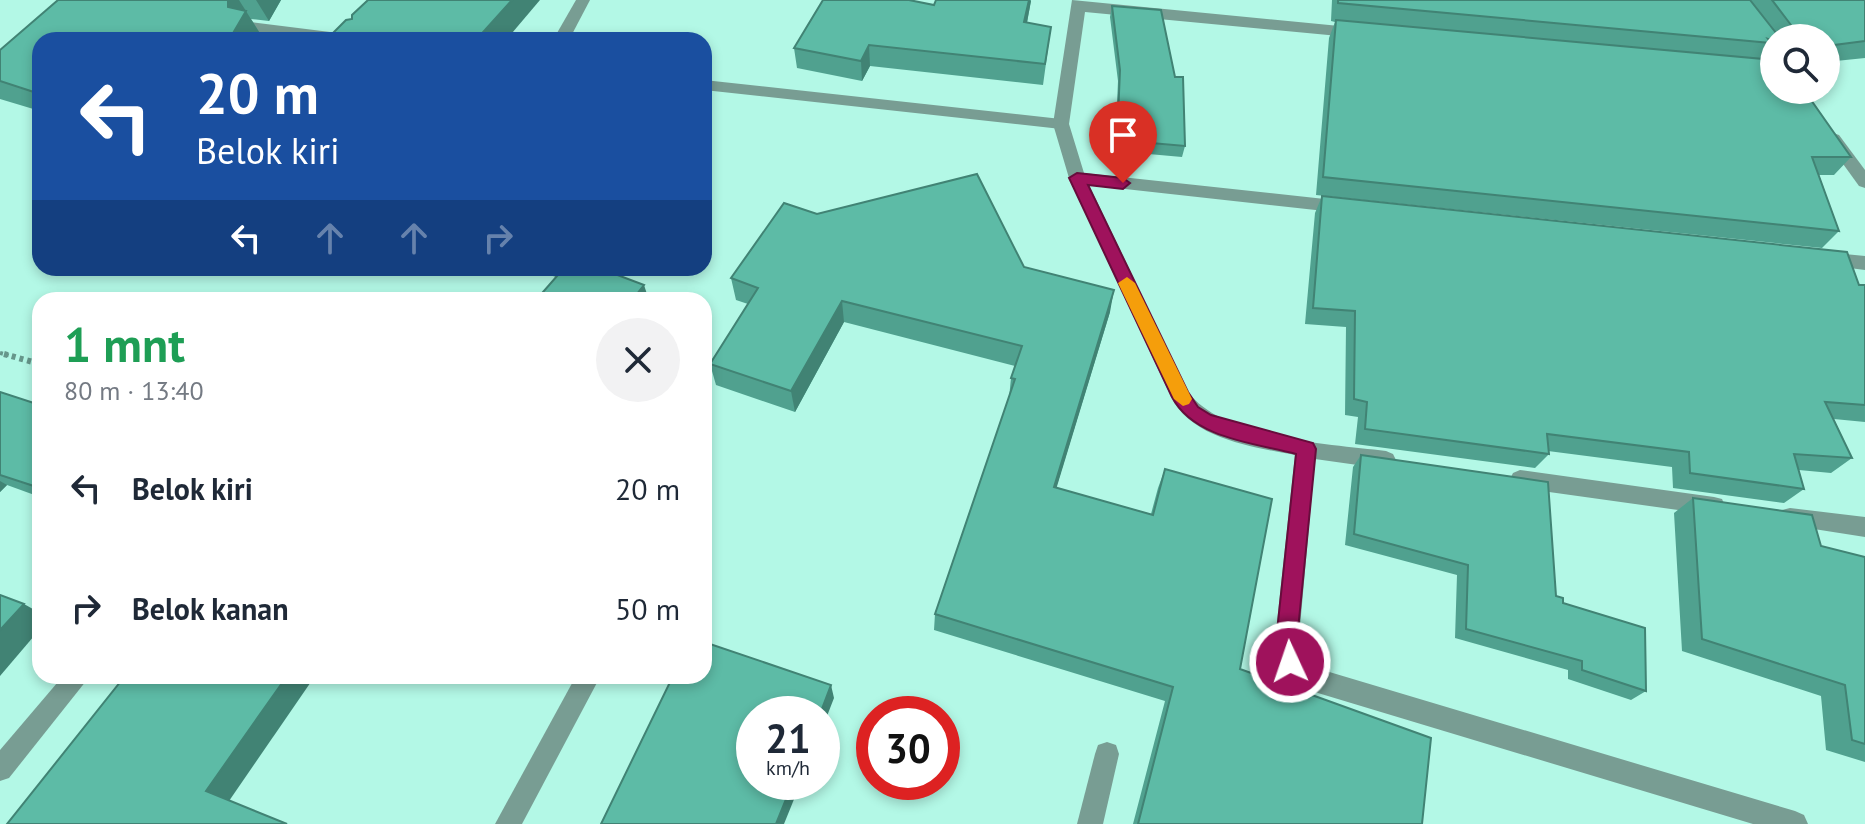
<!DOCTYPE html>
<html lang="id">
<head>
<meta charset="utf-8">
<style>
	body { margin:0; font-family:"PT Sans",sans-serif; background:#f2f2f3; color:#1f2937; height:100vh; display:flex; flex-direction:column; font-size:30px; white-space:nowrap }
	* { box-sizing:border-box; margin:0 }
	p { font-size:26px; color:#747a83 }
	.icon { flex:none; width:44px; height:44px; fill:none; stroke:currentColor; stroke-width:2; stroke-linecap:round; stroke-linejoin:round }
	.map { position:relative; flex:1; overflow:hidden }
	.details { position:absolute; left:32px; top:292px; width:680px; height:392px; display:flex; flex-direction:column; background:#fff; border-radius:24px; box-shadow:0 4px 12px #0003 }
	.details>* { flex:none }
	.banner { position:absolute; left:32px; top:32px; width:680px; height:244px; border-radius:24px; box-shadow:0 4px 12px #0003; background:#1a4fa0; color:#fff; overflow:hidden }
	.controls { position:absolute; left:1760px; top:24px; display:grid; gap:16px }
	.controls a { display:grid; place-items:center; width:80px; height:80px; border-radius:50%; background:#fff; box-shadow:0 4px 12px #0003; font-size:40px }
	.speed { position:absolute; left:736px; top:696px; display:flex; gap:16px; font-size:40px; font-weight:700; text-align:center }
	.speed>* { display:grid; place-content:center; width:104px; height:104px; border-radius:50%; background:#fff; box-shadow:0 4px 12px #0003; line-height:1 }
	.speed small { font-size:20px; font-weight:400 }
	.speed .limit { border:12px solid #d22; background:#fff; color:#111 }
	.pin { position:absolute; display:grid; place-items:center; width:68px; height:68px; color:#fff; margin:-82px -34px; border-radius:50% 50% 50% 0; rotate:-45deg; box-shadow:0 0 8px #0007 }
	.pin .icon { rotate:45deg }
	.me { position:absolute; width:88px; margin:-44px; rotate:357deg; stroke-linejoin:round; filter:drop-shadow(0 0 6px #0008) }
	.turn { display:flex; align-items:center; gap:28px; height:168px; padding:0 32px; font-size:36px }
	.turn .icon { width:104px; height:104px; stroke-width:2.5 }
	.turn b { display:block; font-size:56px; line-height:68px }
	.lanes { display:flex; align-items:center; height:76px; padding:0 32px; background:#0003; justify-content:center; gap:40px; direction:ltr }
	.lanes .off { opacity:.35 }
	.round { display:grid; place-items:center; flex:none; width:84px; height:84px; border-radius:42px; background:#f2f2f3 }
	.overview { display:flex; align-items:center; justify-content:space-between; height:136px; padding:0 32px }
	h1 { font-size:48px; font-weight:700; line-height:60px; color:#1e9e55 }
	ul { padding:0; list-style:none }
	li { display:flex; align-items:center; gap:24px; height:120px; padding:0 32px }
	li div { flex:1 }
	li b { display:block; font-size:30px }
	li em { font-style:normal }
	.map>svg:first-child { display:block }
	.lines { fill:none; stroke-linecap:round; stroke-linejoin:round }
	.path-far1 { stroke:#66978b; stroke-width:4; stroke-dasharray:3 3; stroke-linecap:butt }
	.path { stroke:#66978b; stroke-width:6; stroke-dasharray:4 4; stroke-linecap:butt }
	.lane { fill:#789d93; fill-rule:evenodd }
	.street { fill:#789d93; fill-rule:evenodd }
	.wall { fill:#50a18f }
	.shaded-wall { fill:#418374 }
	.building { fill:#5dbba6; stroke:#418374; stroke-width:2 }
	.route { fill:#9f125c; stroke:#670c3c; stroke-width:2 }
	.slow { fill:#f59e0b }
</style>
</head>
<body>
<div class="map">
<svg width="1865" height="824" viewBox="0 0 1865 824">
	<rect width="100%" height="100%" fill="#b3f8e6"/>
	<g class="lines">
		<path class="path-far1" d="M0 353 11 356"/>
		<path class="path" d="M4 354 40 364"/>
		<path class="lane" d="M704 80 1061 119 1069 124 1061 129 704 90Z"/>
		<g class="street">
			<path d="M576 0H590L569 40H553Z"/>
			<path d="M1072 0 1360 28 1368 33 1360 38 1085 12 1069 124 1084 173 1343 201 1352 207 1343 213 1089 185 1188 392C1223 439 1330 444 1386 451L1393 454 1396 460 1393 466 1386 469 1315 459 1298 649 1306 665 1795 811 1804 815 1808 824H1753L1308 690 1290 681 1274 650 1295 455C1253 447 1192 439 1171 397L1069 178 1053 124Z"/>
			<path d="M251 22 354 35 362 40H317L246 30V24Z"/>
			<path d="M1833 133 1839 135 1865 170V188L1859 186 1825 139Z"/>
			<path d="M1824 252 1865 256V270L1818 264 1815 259Z"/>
			<path d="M1520 470 1714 497 1722 499 1725 506 1722 513 1714 515 1520 488 1513 485 1510 479 1513 473Z"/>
			<path d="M1790 508 1865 517V537L1782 524 1779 517 1782 510Z"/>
			<path d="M63 676H90L9 778 0 781V750Z"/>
			<path d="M576 676 600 677 522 824H495Z"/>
			<path d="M1107 742 1116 745 1119 754 1103 824H1077L1095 754 1098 745Z"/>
		</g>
	</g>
	<g class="wall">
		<path d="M58 0H281L269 21 251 19 261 35 259 40H40V111L0 99V50Z"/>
		<path d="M936 0H1031L1027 23 1051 27 1043 85 870 66 862 81 797 68 794 48 934 5Z"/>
		<path d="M1332 0H1865V58L1826 62V38H1774V58L1772 60 1851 157 1834 175H1819L1839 231 1822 248 1316 195 1329 38 1335 22 1331 21Z"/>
		<path d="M1112 6 1185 146 1182 157 1115 151 1118 81 1110 17Z"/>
		<path d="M1322 196 1865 285V422L1834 419 1852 458 1831 473 1799 470 1804 489 1784 503 1673 488 1672 467 1548 451 1549 454 1535 468 1355 444 1358 417 1345 415 1346 327 1305 324 1315 213Z"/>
		<path d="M817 214 1024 267 1110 312 1056 488 1151 514 1158 488 1165 469 1240 669 1422 824H1133L1165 701 934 630 935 614 1009 398 1011 378 1015 366 844 322 795 412 716 385 710 364 748 304 736 300 731 278Z"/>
		<path d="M529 268H599L556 277Z"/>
		<path d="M0 392 40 405V497L7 485 0 492Z"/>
		<path d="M1361 455 1556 596 1646 691 1631 700 1568 679V670L1455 638 1457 575 1345 545 1353 467Z"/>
		<path d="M1693 498 1821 546 1865 557V762L1826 750 1821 696 1682 651 1674 513Z"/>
	</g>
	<g class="shaded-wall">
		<path d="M228 0H239L261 35 259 40H229Z"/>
		<path d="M256 0H281L269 21Z"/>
		<path d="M512 0H540L506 40H476Z"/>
		<path d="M1029 0 1031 1 1023 43 1024 22Z"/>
		<path d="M869 45 870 66 862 81 861 61Z"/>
		<path d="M644 285 649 300H632Z"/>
		<path d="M1114 290 1110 312 1051 506 1054 487Z"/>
		<path d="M842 301 844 322 795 412 791 391Z"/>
		<path d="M0 481 7 485 0 492Z"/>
		<path d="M24 604 40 613V629L0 676V630Z"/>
		<path d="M287 676H315L229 801 206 791Z"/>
		<path d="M831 685 834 698 822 729V714H820Z"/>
		<path d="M793 782H801L784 824H776Z"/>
	</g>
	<g class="building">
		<path d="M58 0H228V7L246 11 229 40H40V94L0 81V50Z"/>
		<path d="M368 0H512L476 40H326L346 20 352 19V15Z"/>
		<path d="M823 0H909L934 5 936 0H1029L1024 22 1051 27 1045 64 869 45 861 61 794 48Z"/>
		<path d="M1338 0H1750L1780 38H1774V41L1768 39 1771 43 1338 3Z"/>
		<path d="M1772 0H1865V41L1826 46V38H1791V25Z"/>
		<path d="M1112 6 1161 10 1175 77H1183L1185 146 1117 140 1120 70Z"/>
		<path d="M1336 20 1774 60V90H1804L1851 157H1812L1839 231 1323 177Z"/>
		<path d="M977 174 1024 267 1114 290 1054 487 1153 515 1165 469 1272 499 1240 669 1431 738 1422 824H1138L1173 687 935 614 1015 379 1011 378 1022 346 842 301 791 391 710 364 758 288 731 278 784 203 817 214Z"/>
		<path d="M1322 196 1847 252 1859 285H1865V405L1825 402 1852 458 1794 454 1804 489 1690 473 1689 452 1547 434 1549 454 1365 429 1367 402 1354 399 1355 311 1313 308Z"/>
		<path d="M564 268H599L644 285 632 300H536Z"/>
		<path d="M0 392 40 405V488L0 475Z"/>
		<path d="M1361 455 1548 482 1556 596 1563 598V603L1645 628 1646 691 1582 670V661L1466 629 1468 565 1354 534Z"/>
		<path d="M1693 498 1812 515 1821 546 1865 557V744L1852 740 1845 685 1702 639Z"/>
		<path d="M0 595 24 604 0 630Z"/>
		<path d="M704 642 831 685 820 714H754V782H793L776 824H601L673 676H704Z"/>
		<path d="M125 676H287L206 791 287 824H7Z"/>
	</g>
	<path class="route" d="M1077 173 1123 178 1130 183 1123 189 1088 185 1188 392 1198 407 1211 415 1313 443 1316 449 1296 650 1301 662 1298 669 1290 672 1283 669 1275 650 1296 454C1255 443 1194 439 1172 397L1069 178Z"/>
	<path class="slow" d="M1127 277 1135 283 1192 399 1189 404 1183 406 1174 399 1118 283Z"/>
</svg>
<div class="controls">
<a><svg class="icon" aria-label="search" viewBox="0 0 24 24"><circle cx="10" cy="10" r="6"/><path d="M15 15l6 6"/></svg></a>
</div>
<div class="speed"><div>21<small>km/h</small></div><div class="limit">30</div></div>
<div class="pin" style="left:1123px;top:183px;background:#d93025"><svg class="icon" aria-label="arrive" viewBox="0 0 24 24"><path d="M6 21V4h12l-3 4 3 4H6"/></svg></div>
<svg class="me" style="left:1290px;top:662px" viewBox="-20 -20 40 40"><circle r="17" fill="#9f125c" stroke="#fff" stroke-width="3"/><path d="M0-11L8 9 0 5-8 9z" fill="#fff"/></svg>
<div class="banner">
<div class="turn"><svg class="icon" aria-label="left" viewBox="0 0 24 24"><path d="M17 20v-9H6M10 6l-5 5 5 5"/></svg><div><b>20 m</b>Belok kiri</div></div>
<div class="lanes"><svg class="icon" aria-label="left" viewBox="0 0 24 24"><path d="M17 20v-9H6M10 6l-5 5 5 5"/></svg><svg class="icon off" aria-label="ahead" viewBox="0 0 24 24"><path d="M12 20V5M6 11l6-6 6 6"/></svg><svg class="icon off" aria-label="ahead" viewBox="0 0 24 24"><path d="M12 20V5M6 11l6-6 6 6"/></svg><svg class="icon off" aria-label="right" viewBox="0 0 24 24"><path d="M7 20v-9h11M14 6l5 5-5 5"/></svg></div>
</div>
<section class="details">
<div class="overview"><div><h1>1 mnt</h1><p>80 m · 13:40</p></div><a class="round"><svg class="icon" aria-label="close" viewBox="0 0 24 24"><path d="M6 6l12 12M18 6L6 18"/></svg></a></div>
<ul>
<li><svg class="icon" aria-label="left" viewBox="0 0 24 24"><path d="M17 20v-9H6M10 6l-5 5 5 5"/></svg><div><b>Belok kiri</b></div><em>20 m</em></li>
<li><svg class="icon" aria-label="right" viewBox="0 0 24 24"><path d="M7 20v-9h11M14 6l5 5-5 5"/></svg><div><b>Belok kanan</b></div><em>50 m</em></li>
</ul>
</section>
</div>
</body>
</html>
